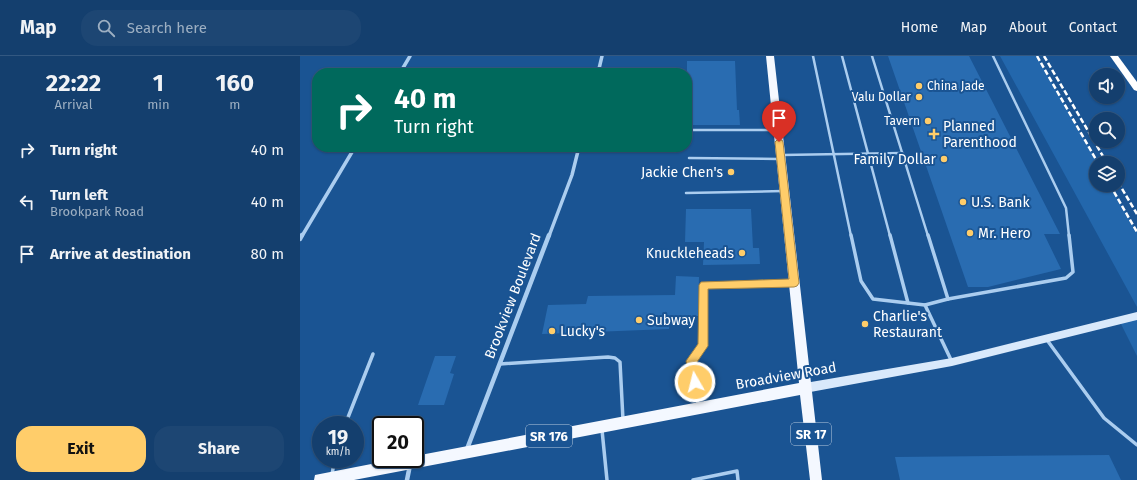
<!DOCTYPE html>
<html lang="en">
<head>
<meta charset="utf-8">
<style>
	body { margin:0; font-family:"Fira Sans",sans-serif; background:#1d4673; color:#f1f3f6; height:100vh; display:flex; flex-direction:column; font-size:15px; white-space:nowrap }
	* { box-sizing:border-box; margin:0 }
	p { font-size:13px; color:#9dafc2 }
	.icon { flex:none; width:22px; height:22px; fill:none; stroke:currentColor; stroke-width:2; stroke-linecap:round; stroke-linejoin:round }
	.map { position:relative; flex:1; overflow:hidden }
	.sheet { display:flex; flex-direction:column; background:#143f6e; width:300px }
	.sheet>* { flex:none }
	.hud { position:absolute; left:12px; top:12px; width:380px; height:84px; border-radius:16px; box-shadow:0 1px 3px #0004,0 0 0 1px #335881; background:#00695c; color:#fff; overflow:hidden }
	.buttons { position:absolute; left:789px; top:12px; display:grid; gap:8px }
	.buttons a { display:grid; place-items:center; width:36px; height:36px; border-radius:50%; background:#143f6e; box-shadow:0 1px 3px #0004,0 0 0 1px #335881; font-size:20px }
	.speed { position:absolute; left:12px; top:360px; display:flex; gap:8px; font-size:20px; font-weight:700; text-align:center }
	.speed>* { display:grid; place-content:center; width:52px; height:52px; border-radius:50%; background:#143f6e; box-shadow:0 1px 3px #0004,0 0 0 1px #335881; line-height:1 }
	.speed small { font-size:10px; font-weight:400 }
	.speed .limit { border:2px solid #111; border-radius:6px; background:#fff; color:#111 }
	.pin { position:absolute; display:grid; place-items:center; width:34px; height:34px; color:#fff; margin:-41px -17px; border-radius:50% 50% 50% 0; rotate:-45deg; box-shadow:0 0 4px #0007 }
	.pin .icon { rotate:45deg }
	.me { position:absolute; width:44px; margin:-22px; rotate:352deg; stroke-linejoin:round; filter:drop-shadow(0 0 3px #0008) }
	.turn { display:flex; align-items:center; gap:14px; height:84px; padding:0 16px; font-size:18px }
	.turn .icon { width:52px; height:52px; stroke-width:2.5 }
	.turn b { display:block; font-size:28px; line-height:34px }
	.eta { display:flex; justify-content:space-evenly; align-items:center; height:68px; text-align:center }
	.eta b { font-size:24px; font-weight:700; line-height:28px }
	.primary-button { display:flex; gap:8px; margin-top:auto; padding:8px 16px }
	.primary-button a { flex:1; height:46px; border-radius:16px; background:#ffcd6a; color:#111; font-size:16px; font-weight:700; line-height:46px; text-align:center }
	.primary-button a+a { background:#1d4673; color:#f1f3f6 }
	ul { padding:0; list-style:none }
	li { display:flex; align-items:center; gap:12px; height:52px; padding:0 16px }
	li div { flex:1 }
	li b { display:block; font-size:15px }
	li em { font-style:normal }
	header { display:flex; align-items:center; gap:24px; box-sizing:border-box; height:56px; padding:0 20px; background:#143f6e; border-bottom:1px solid #335881 }
	header strong { font-size:19px }
	nav { display:flex; gap:22px; margin-inline-start:auto; font-size:14px }
	.search { width:280px; height:36px; background:#1d4673; display:flex; align-items:center; gap:10px; box-sizing:border-box; padding:0 14px; border-radius:16px; color:#9dafc2; font-size:15px }
	main { display:flex; flex:1; min-height:0 }
	.map>svg:first-child { display:block }
	.green { fill:#2367ac }
	.building { fill:#296cb1 }
	.lines { fill:none; stroke-linecap:round; stroke-linejoin:round }
	.lane-far1 { stroke:#abcdef; stroke-width:2.5 }
	.lane { stroke:#abcdef; stroke-width:3.5 }
	.street-far1 { stroke:#abcdef; stroke-width:3.5 }
	.street { stroke:#abcdef; stroke-width:4.5 }
	.secondary { fill:#d9e9fb; fill-rule:evenodd }
	.primary { fill:#f4f8ff; fill-rule:evenodd }
	.highway { fill:#fff; fill-rule:evenodd }
	.rail { stroke:#fff; stroke-width:2.5; stroke-dasharray:5.5 2.5; stroke-linecap:butt }
	.route { fill:#ffcd6a; stroke:#a68545 }
	.poi-dot { fill:#ffcd6a; stroke:#1a5493; stroke-width:1.5 }
	.labels { text-anchor:middle; dominant-baseline:central; stroke-width:4; stroke-linejoin:round; paint-order:stroke }
	.far-poi-label { font-size:12px; fill:#fff; stroke:#1a5493; text-anchor:end }
	.shield { fill:#1a5493; stroke:#baccdf; stroke-width:1 }
	.shield-label { font-size:13px; font-weight:bold; fill:#fff }
	.poi-label { font-size:14px; fill:#fff; stroke:#1a5493; text-anchor:start }
	.street-label { font-size:14px; fill:#fff; stroke:#1a5493 }
</style>
</head>
<body>
<header>
<strong>Map</strong>
<div class="search"><svg class="icon" aria-label="search" viewBox="0 0 24 24"><circle cx="10" cy="10" r="6"/><path d="M15 15l6 6"/></svg>Search here</div>
<nav><a>Home</a><a>Map</a><a>About</a><a>Contact</a></nav>
</header>
<main>
<section class="sheet">
<div class="eta">
<div><b>22:22</b><p>Arrival</p></div>
<div><b>1</b><p>min</p></div>
<div><b>160</b><p>m</p></div>
</div>
<ul>
<li><svg class="icon" aria-label="right" viewBox="0 0 24 24"><path d="M7 20v-9h11M14 6l5 5-5 5"/></svg><div><b>Turn right</b></div><em>40 m</em></li>
<li><svg class="icon" aria-label="left" viewBox="0 0 24 24"><path d="M17 20v-9H6M10 6l-5 5 5 5"/></svg><div><b>Turn left</b><p>Brookpark Road</p></div><em>40 m</em></li>
<li><svg class="icon" aria-label="arrive" viewBox="0 0 24 24"><path d="M6 21V4h12l-3 4 3 4H6"/></svg><div><b>Arrive at destination</b></div><em>80 m</em></li>
</ul>
<div class="primary-button"><a>Exit</a><a>Share</a></div>
</section>
<div class="map">
<svg width="837" height="424" viewBox="0 0 837 424">
	<rect width="100%" height="100%" fill="#1a5493"/>
	<g class="green">
		<path d="M700 0H737L798 107H796V129H810L837 176V251Z"/>
		<path d="M837 260V300L819 264Z"/>
	</g>
	<g class="building">
		<path d="M588 0H669L760 178H744L761 213 688 231H668Z"/>
		<path d="M387 5H435L437 54H439L440 69H389L390 55H387Z"/>
		<path d="M386 153H451L453 192H459L460 208 403 209 404 186H385Z"/>
		<path d="M376 220 399 221 398 260H370L369 273 242 278 248 249 286 248 288 240 375 239Z"/>
		<path d="M135 300H156L150 317 154 318 144 349H118Z"/>
		<path d="M809 399 821 424H600L595 401Z"/>
	</g>
	<g class="lines">
		<g class="lane-far1">
			<path d="M513 0 551 180"/>
			<path d="M542 0 590 180"/>
			<path d="M572 0 628 180"/>
			<path d="M693 0 766 152 769 180"/>
			<path d="M388 74H476"/>
			<path d="M482 99 603 97"/>
			<path d="M389 102 479 103"/>
			<path d="M386 137 483 135"/>
		</g>
		<g class="lane">
			<path d="M551 179 561 225 573 243 625 249"/>
			<path d="M590 179 608 247"/>
			<path d="M628 179 648 243"/>
			<path d="M747 284 804 362 837 389"/>
			<path d="M652 306 625 249 648 243 766 222 773 216 769 179"/>
			<path d="M200 308 308 301 315 302 320 306 323 364"/>
			<path d="M398 349 392 305 403 289 404 229 492 227"/>
			<path d="M45 369 73 298"/>
			<path d="M302 374 307 424"/>
			<path d="M32 418 35 403"/>
			<path d="M393 424 437 415 438 424"/>
		</g>
		<g class="street-far1">
			<path d="M100 17 110 0"/>
			<path d="M298 17 302 0"/>
			<path d="M2 180 55 91"/>
			<path d="M249 180 272 119 279 91"/>
		</g>
		<g class="street">
			<path d="M0 183 2 179"/>
			<path d="M167 393 249 179"/>
			<path d="M107 424 110 409"/>
		</g>
		<path class="secondary" d="M837 256V264L652 310 505 337 502 335 500 332 502 329 505 327 652 302Z"/>
		<path class="primary" d="M466 0H474L522 424H510L500 339 54 424H14L15 419 20 418 97 403H115V400L499 327Z"/>
		<path class="highway" d="M810 0H818L837 26V35L834 34Z"/>
		<g class="rail">
			<path d="M737 0 798 107"/>
			<path d="M744 0 807 107"/>
			<path d="M818 126 837 158"/>
			<path d="M810 129 837 176"/>
		</g>
	</g>
	<path class="route" d="M477 84H482L483 86 499 227 497 230 494 231 408 233V290L397 306 400 326 398 330 395 331 391 330 386 305 398 288 399 229 401 226 489 223 475 86Z"/>
	<g class="poi-dot">
		<circle cx="619" cy="30" r="4"/>
		<circle cx="619" cy="41" r="4"/>
		<circle cx="628" cy="65" r="4"/>
		<path d="M632 72h4v4h4v4h-4v4h-4v-4h-4v-4h4z"/>
		<circle cx="644" cy="103" r="4"/>
		<circle cx="431" cy="116" r="4"/>
		<circle cx="663" cy="146" r="4"/>
		<circle cx="670" cy="177" r="4"/>
		<circle cx="442" cy="197" r="4"/>
		<circle cx="339" cy="264" r="4"/>
		<circle cx="565" cy="268" r="4"/>
		<circle cx="252" cy="275" r="4"/>
	</g>
	<g class="labels">
		<g class="far-poi-label">
			<text x="627" y="30" text-anchor="start">China Jade</text>
			<text x="611" y="41">Valu Dollar</text>
			<text x="620" y="65">Tavern</text>
		</g>
		<g class="shield">
			<rect x="491" y="367" width="40" height="22" rx="3"/>
			<rect x="226" y="369" width="46" height="22" rx="3"/>
		</g>
		<g class="shield-label">
			<text x="511" y="378">SR 17</text>
			<text x="249" y="380">SR 176</text>
		</g>
		<g class="poi-label">
			<text x="643" y="70">Planned<tspan x="643" dy="16">Parenthood</tspan></text>
			<text x="636" y="103" text-anchor="end">Family Dollar</text>
			<text x="423" y="116" text-anchor="end">Jackie Chen's</text>
			<text x="671" y="146">U.S. Bank</text>
			<text x="678" y="177">Mr. Hero</text>
			<text x="434" y="197" text-anchor="end">Knuckleheads</text>
			<text x="573" y="260">Charlie's<tspan x="573" dy="16">Restaurant</tspan></text>
			<text x="347" y="264">Subway</text>
			<text x="260" y="275">Lucky's</text>
		</g>
		<g class="street-label">
			<text transform="translate(213 240) rotate(-69)">Brookview Boulevard</text>
			<text transform="translate(486 320) rotate(-10)">Broadview Road</text>
		</g>
	</g>
</svg>
<div class="buttons">
<a><svg class="icon" aria-label="sound" viewBox="0 0 24 24"><path d="M4 9h4l5-4v14l-5-4H4zM17 9q2 3 0 6"/></svg></a>
<a><svg class="icon" aria-label="search" viewBox="0 0 24 24"><circle cx="10" cy="10" r="6"/><path d="M15 15l6 6"/></svg></a>
<a><svg class="icon" aria-label="layers" viewBox="0 0 24 24"><path d="M12 4l9 5-9 5-9-5zM3 14l9 5 9-5"/></svg></a>
</div>
<div class="speed"><div>19<small>km/h</small></div><div class="limit">20</div></div>
<div class="pin" style="left:479px;top:86px;background:#d93025"><svg class="icon" aria-label="arrive" viewBox="0 0 24 24"><path d="M6 21V4h12l-3 4 3 4H6"/></svg></div>
<svg class="me" style="left:395px;top:326px" viewBox="-20 -20 40 40"><circle r="17" fill="#ffcd6a" stroke="#fff" stroke-width="3"/><path d="M0-11L8 9 0 5-8 9z" fill="#fff"/></svg>
<div class="hud">
<div class="turn"><svg class="icon" aria-label="right" viewBox="0 0 24 24"><path d="M7 20v-9h11M14 6l5 5-5 5"/></svg><div><b>40 m</b>Turn right</div></div>
</div>
</div>
</main>
</body>
</html>
